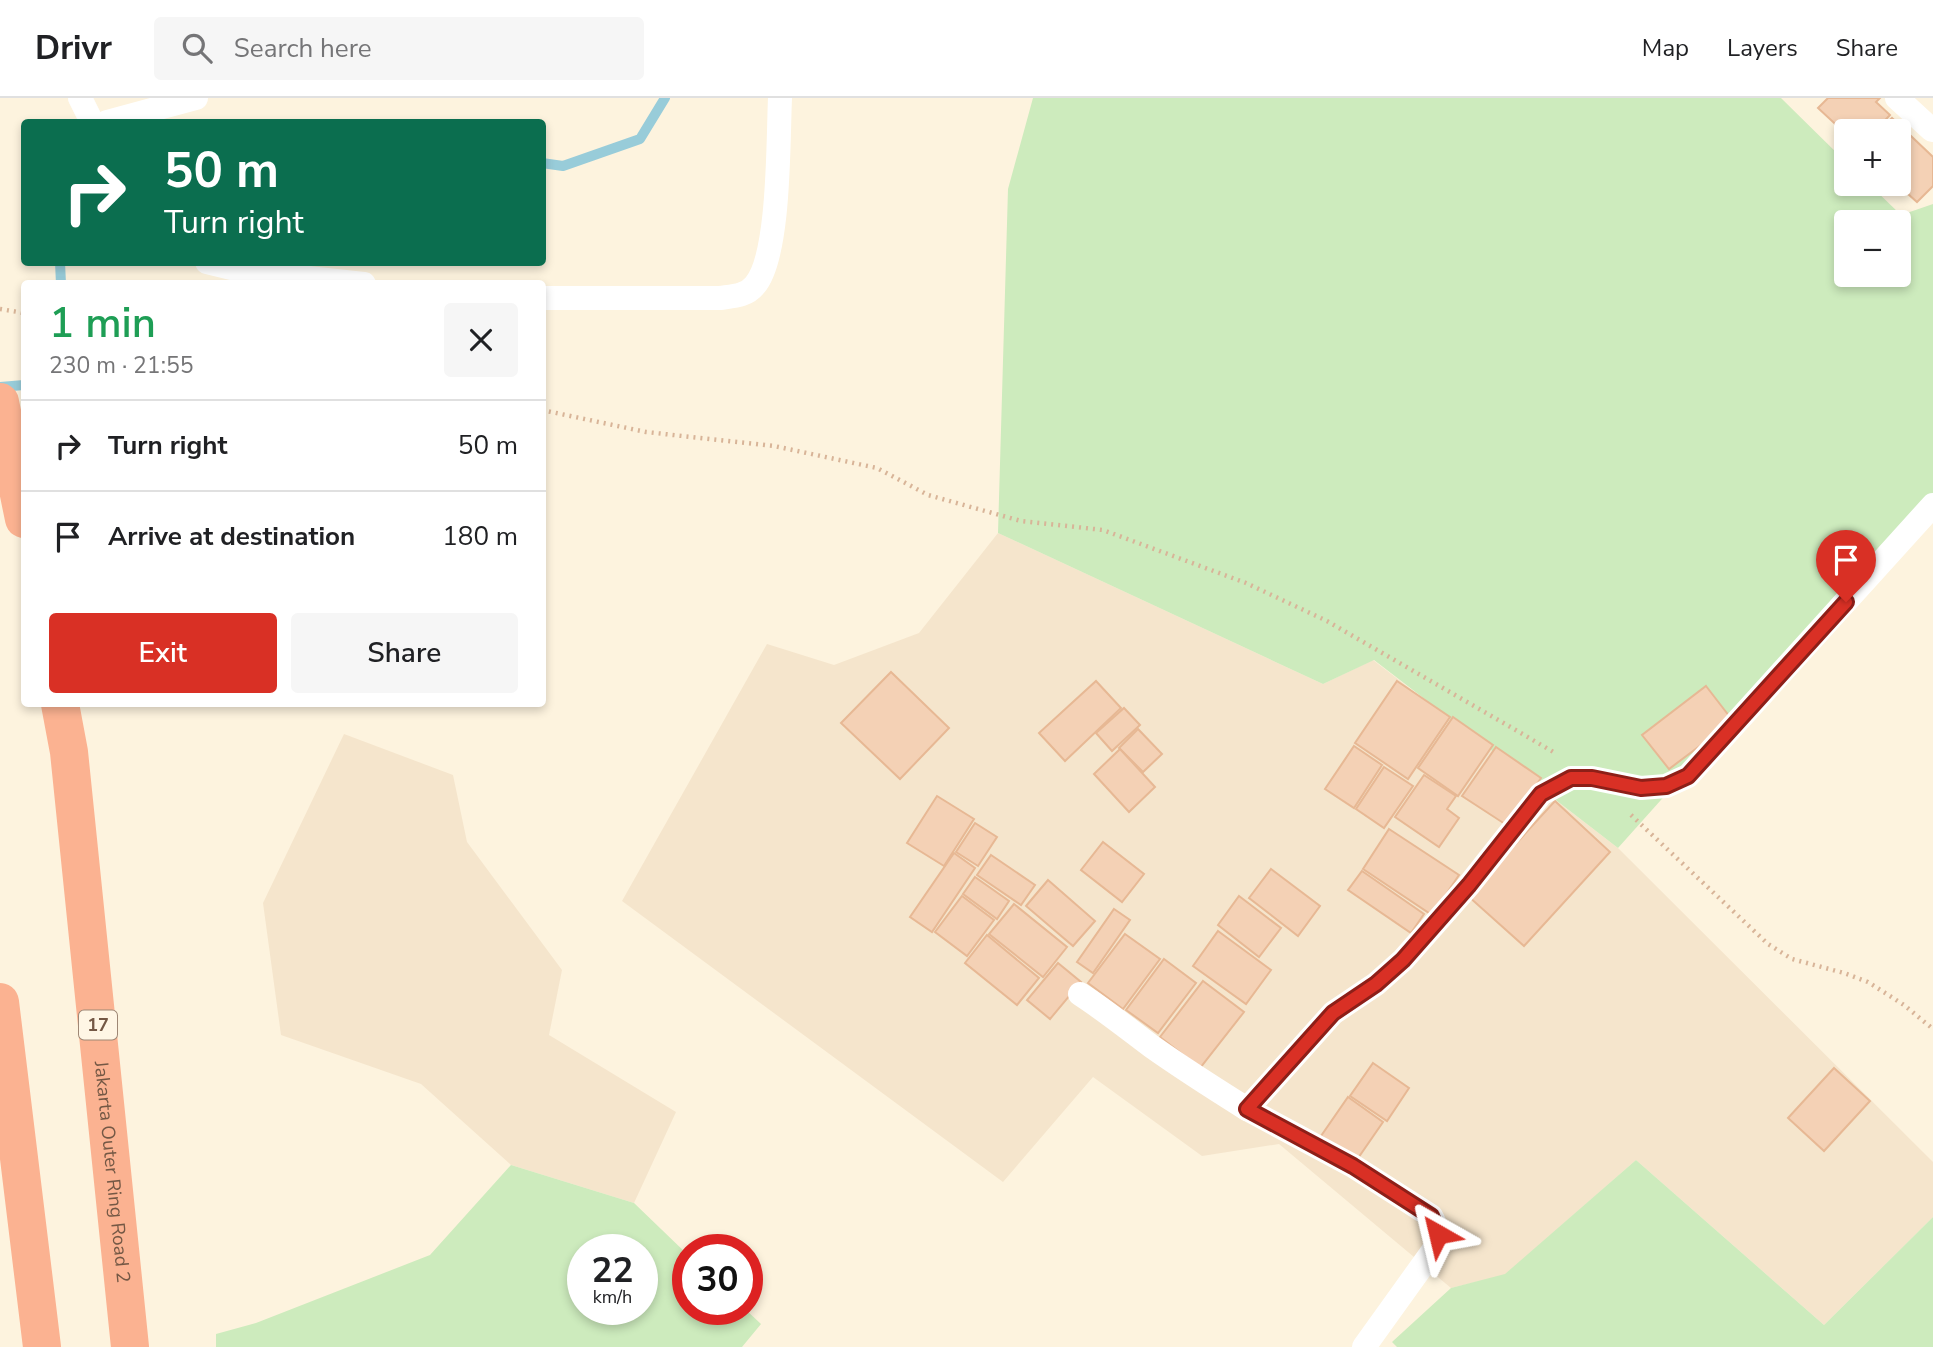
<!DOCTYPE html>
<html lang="en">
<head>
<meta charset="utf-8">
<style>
	body { margin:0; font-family:"Nunito Sans",sans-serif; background:#f6f6f6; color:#202124; height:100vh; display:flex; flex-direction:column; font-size:26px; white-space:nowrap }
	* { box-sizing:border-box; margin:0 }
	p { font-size:23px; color:#757577 }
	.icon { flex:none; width:38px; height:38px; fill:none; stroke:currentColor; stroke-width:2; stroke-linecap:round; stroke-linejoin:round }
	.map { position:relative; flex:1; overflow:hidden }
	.sheet { position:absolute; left:21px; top:182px; width:525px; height:427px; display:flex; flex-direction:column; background:#fff; border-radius:7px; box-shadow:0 4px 10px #0003 }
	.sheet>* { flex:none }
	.hud { position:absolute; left:21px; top:21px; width:525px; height:147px; border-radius:7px; box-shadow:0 4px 10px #0003; background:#0b6e4f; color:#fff; overflow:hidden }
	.tools { position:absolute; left:1834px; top:21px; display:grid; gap:14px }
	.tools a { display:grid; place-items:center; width:77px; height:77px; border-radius:7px; background:#fff; box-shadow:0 4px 10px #0003; font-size:35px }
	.speed { position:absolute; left:567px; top:1136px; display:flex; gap:14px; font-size:35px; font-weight:700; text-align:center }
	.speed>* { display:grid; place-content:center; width:91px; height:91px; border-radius:50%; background:#fff; box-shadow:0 4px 10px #0003; line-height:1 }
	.speed small { font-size:18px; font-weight:400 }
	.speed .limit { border:10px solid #d22; background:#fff; color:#111 }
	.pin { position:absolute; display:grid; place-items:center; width:60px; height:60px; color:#fff; margin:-72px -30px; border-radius:50% 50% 50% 0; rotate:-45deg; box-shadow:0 0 7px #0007 }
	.pin .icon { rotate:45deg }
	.me { position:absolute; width:77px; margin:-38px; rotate:323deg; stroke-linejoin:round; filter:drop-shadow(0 0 5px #0008) }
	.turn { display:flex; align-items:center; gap:24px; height:147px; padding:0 28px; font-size:32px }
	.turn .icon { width:91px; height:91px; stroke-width:2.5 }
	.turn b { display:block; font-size:49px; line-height:60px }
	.round { display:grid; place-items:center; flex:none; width:74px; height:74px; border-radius:7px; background:#f6f6f6 }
	.overview { display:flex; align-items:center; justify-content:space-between; height:119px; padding:0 28px }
	h1 { font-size:42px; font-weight:600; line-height:52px; color:#1e9e55 }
	.button { display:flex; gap:14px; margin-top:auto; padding:14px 28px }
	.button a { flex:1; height:80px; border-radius:7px; background:#d93025; color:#fff; font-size:28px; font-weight:600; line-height:80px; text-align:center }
	.button a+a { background:#f6f6f6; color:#202124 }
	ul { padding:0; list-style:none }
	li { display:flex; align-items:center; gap:21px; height:91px; padding:0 28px; border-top:2px solid #e0e0e0 }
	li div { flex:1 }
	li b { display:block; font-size:26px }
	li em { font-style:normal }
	header { display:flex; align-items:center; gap:42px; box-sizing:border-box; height:98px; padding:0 35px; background:#fff; border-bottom:2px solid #e0e0e0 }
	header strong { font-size:33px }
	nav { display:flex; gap:38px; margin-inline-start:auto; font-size:24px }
	.search { width:490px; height:63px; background:#f6f6f6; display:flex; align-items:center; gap:18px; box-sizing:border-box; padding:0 24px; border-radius:7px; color:#757577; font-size:26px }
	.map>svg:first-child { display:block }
	.residential { fill:#f5e5cc }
	.green { fill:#cdebbd; fill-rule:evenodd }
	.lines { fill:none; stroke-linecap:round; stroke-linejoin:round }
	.stream { stroke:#98ccd9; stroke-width:10 }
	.building { fill:#f4d1b5; stroke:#e7b894; stroke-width:2 }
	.path { stroke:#d8b498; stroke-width:4.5; stroke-dasharray:2 5; stroke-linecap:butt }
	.street { stroke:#fff; stroke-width:24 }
	.highway { stroke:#fbb291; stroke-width:38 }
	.route-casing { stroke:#8d1f18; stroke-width:18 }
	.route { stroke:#d93025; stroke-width:12 }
	.labels { text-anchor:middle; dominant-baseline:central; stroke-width:5; stroke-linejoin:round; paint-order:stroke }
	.shield { fill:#fff6e5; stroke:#9e8775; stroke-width:2 }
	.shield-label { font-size:18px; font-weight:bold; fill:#745845 }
	.street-label { font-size:19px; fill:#745845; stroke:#fff6e5 }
</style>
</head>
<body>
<header>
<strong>Drivr</strong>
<div class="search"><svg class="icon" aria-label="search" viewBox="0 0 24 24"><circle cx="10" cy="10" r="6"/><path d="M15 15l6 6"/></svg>Search here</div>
<nav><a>Map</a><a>Layers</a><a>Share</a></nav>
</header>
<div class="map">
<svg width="1933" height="1249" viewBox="0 0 1933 1249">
	<rect width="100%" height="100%" fill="#fdf3de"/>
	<g class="residential">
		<path d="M998 435 1323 586 1373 562 1618 750 1933 1064V1119L1824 1227 1636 1062 1505 1177 1451 1190 1279 1046 1202 1058 1093 979 1003 1084 622 803 767 546 834 567 919 535Z"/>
		<path d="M344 636 453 677 467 744 562 872 549 937 676 1014 634 1105 511 1067 421 986 281 937 263 805Z"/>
	</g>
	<g class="green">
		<path d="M1033 0H1781L1846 64V86H1869L1901 117 1933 106V398L1618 750 1374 562 1323 586 998 435 1008 91ZM1846 124H1899V177H1846Z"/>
		<path d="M1636 1062 1824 1227 1933 1119V1249H1397L1392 1244 1451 1190 1505 1176Z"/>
		<path d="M511 1067 634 1105 688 1157V1211H745L761 1226 742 1249H216V1236L256 1225 430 1157ZM583 1152H642V1211H583Z"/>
	</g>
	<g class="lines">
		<g class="stream">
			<path d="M542 65 563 68 640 41 665 0"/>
			<path d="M60 164 61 186"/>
			<path d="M0 289 24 287"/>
		</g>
	</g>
	<g class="building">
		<path d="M1828 0H1880L1876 4 1890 17 1875 33H1846V36L1818 10Z"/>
		<path d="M1892 20 1933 59V88L1917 104 1897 86 1899 33H1879Z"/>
		<path d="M891 574 949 630 900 681 841 625Z"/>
		<path d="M1096 583 1121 610 1065 663 1039 635Z"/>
		<path d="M1397 583 1450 619 1408 681 1355 645Z"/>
		<path d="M1706 588 1733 623 1669 671 1642 637Z"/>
		<path d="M1124 610 1140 627 1112 653 1096 635Z"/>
		<path d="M1453 619 1493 647 1458 698 1418 670Z"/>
		<path d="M1138 631 1162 656 1143 674 1119 650Z"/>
		<path d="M1354 648 1382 667 1354 710 1325 691Z"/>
		<path d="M1496 649 1541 680 1508 728 1462 698Z"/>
		<path d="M1120 651 1155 689 1129 714 1094 676Z"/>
		<path d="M1384 669 1413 688 1384 730 1356 711Z"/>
		<path d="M1424 677 1456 698 1447 711 1459 720 1439 749 1395 719Z"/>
		<path d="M937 698 974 721 944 768 907 745Z"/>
		<path d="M1555 703 1610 754 1524 848 1468 798Z"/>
		<path d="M975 725 997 739 978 768 956 754Z"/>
		<path d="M1389 731 1459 777 1432 817 1363 771Z"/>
		<path d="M1103 744 1144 776 1122 804 1081 772Z"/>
		<path d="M954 755 975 770 932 834 910 819Z"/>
		<path d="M991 757 1035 787 1021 807 977 777Z"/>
		<path d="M1271 771 1320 808 1298 838 1249 800Z"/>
		<path d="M1362 773 1424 816 1411 835 1348 792Z"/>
		<path d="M975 779 1009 803 997 821 963 796Z"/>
		<path d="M1048 782 1095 823 1073 848 1026 808Z"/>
		<path d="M962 798 994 822 967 858 935 834Z"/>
		<path d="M1239 798 1281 830 1259 859 1218 827Z"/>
		<path d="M1014 806 1067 849 1043 879 989 836Z"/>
		<path d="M1114 811 1130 822 1093 875 1077 864Z"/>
		<path d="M1218 833 1271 872 1246 906 1193 868Z"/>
		<path d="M1125 836 1160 861 1123 911 1088 885Z"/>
		<path d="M987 837 1039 880 1017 907 965 865Z"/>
		<path d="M1164 861 1196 885 1158 935 1126 912Z"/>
		<path d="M1058 865 1081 884 1050 921 1027 902Z"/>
		<path d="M1203 883 1244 914 1200 970 1160 939Z"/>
		<path d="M1373 965 1409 990 1387 1023 1350 998Z"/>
		<path d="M1834 970 1870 1003 1824 1053 1788 1020Z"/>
		<path d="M1348 999 1383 1024 1356 1063 1321 1038Z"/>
	</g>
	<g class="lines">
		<g class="path">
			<path d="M0 211 24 215"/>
			<path d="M542 312 646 334 774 348 877 370 928 397 1021 423 1103 432 1246 485 1327 523 1557 656"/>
			<path d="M1631 717 1768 846 1792 861 1844 875 1868 884 1904 907 1933 931"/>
		</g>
		<g class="street">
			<path d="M80 0 92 24"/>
			<path d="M1897 0 1932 32"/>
			<path d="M107 24 196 0"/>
			<path d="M207 164 244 173 364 186"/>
			<path d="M542 200H720C734 198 746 198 755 187 780 158 778 42 780 0"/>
			<path d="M1080 896C1106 913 1127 930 1151 948 1182 970 1215 991 1247 1011"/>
			<path d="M1364 1249 1435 1150C1438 1137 1438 1130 1431 1118L1353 1068 1247 1011 1333 915 1376 886 1403 862 1469 787 1541 696 1571 680H1592L1641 690 1666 688 1688 678 1933 407"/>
		</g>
		<g class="highway">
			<path d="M0 304 24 421"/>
			<path id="s1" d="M60 606 69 654 130 1249"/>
			<path d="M0 904 42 1249"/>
		</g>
	</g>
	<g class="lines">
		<defs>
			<path id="route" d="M1438 1136 1431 1118 1353 1068 1247 1011 1333 915 1376 886 1403 862 1469 787 1541 696 1571 680H1592L1641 690 1666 688 1688 678 1846 504"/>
		</defs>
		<use href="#route" class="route-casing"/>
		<use href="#route" class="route"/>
	</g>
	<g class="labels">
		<rect class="shield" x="79" y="912.5" width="38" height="29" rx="5"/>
		<g class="shield-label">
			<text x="98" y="927">17</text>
		</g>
		<g class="street-label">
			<text stroke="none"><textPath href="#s1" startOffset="471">Jakarta Outer Ring Road 2</textPath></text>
		</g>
	</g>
</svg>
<div class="tools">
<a>+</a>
<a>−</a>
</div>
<div class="speed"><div>22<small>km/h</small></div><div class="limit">30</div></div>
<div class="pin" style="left:1846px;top:504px;background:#d93025"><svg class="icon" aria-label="arrive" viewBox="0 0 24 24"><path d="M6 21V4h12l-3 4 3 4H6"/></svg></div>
<svg class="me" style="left:1438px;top:1136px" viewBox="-20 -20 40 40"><path d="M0-17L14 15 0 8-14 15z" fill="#d93025" stroke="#fff" stroke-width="4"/></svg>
<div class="hud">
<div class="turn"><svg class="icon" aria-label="right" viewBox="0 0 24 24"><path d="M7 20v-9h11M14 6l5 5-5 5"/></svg><div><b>50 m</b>Turn right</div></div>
</div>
<section class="sheet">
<div class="overview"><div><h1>1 min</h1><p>230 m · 21:55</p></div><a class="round"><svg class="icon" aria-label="close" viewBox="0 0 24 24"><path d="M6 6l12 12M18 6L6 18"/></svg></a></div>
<ul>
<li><svg class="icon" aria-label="right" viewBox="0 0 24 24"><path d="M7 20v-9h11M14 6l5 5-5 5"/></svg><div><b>Turn right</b></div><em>50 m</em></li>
<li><svg class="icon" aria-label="arrive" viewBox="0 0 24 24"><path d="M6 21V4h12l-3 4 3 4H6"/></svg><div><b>Arrive at destination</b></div><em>180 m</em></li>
</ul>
<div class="button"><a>Exit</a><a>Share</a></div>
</section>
</div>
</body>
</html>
